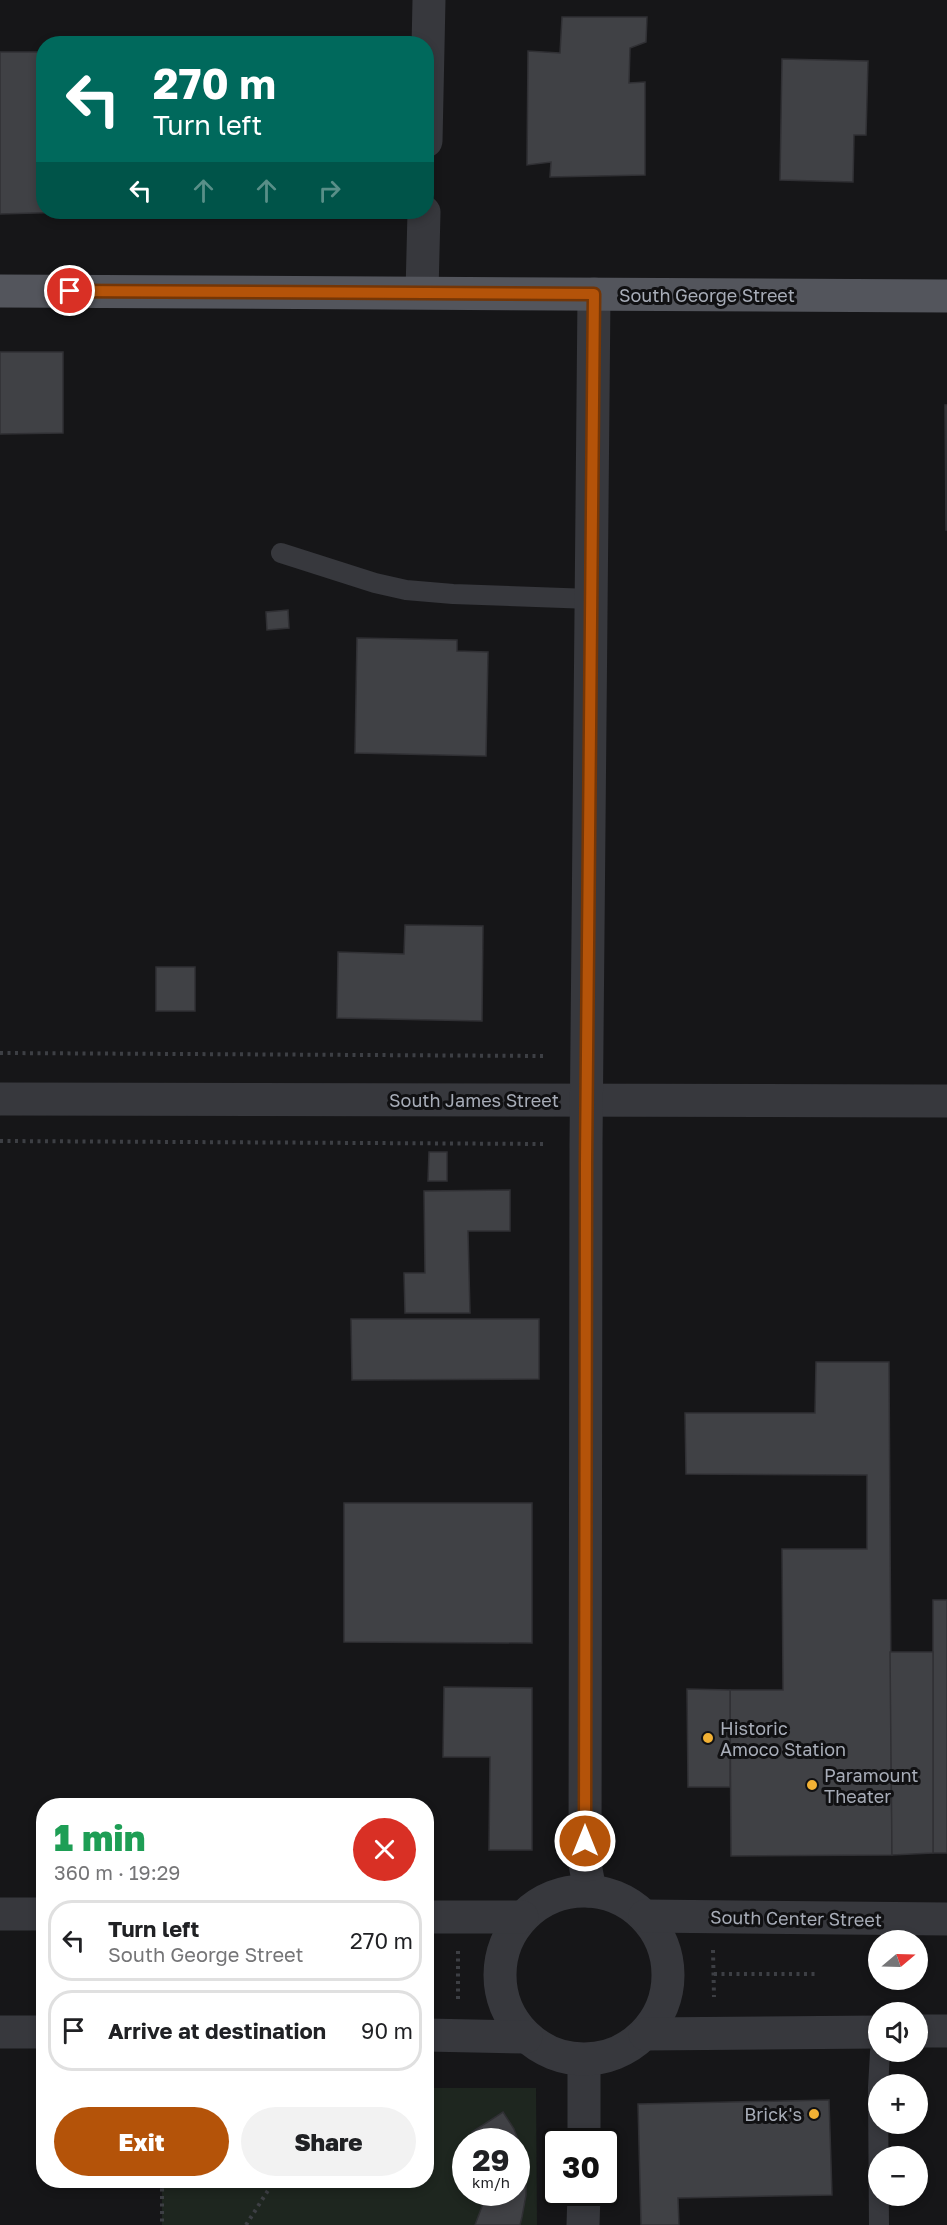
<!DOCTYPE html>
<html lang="en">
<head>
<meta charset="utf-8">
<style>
	body { margin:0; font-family:"Golos Text",sans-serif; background:#f2f2f2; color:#202124; height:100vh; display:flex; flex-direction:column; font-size:22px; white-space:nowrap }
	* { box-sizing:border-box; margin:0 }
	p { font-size:20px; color:#757577 }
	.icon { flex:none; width:33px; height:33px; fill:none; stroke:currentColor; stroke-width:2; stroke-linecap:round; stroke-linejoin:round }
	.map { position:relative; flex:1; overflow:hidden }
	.side { position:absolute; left:36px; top:1798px; width:398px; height:390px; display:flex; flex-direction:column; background:#fff; border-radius:24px; box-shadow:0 3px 9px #0003 }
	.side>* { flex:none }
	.banner { position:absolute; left:36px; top:36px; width:398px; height:183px; border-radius:24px; box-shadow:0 3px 9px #0003; background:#00695c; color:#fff; overflow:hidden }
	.needle { width:39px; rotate:71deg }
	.fabs { position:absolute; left:868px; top:1930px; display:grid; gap:12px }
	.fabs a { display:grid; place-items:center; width:60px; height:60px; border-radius:50%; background:#fff; box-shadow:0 3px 9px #0003; font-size:30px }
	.speed { position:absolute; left:452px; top:2128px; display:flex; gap:12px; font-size:30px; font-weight:700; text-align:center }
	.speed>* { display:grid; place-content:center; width:78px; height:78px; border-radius:50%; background:#fff; box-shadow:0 3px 9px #0003; line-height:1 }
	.speed small { font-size:15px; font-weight:400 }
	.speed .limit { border:3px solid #111; border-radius:9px; background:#fff; color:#111 }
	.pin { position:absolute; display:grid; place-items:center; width:51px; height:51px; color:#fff; margin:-26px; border:3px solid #fff; border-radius:50%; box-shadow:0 2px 6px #0007 }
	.me { position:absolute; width:66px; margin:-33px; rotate:0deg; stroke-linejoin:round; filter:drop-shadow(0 0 4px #0008) }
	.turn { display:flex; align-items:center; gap:21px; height:126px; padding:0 18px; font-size:27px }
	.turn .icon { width:78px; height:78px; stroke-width:2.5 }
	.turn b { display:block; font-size:42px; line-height:51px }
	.lanes { display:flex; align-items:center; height:57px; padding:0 18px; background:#0003; justify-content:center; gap:30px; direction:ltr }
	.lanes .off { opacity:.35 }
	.round { display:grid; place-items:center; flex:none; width:63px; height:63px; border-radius:32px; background:#f2f2f2 }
	.headline { display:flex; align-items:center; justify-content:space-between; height:102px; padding:0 18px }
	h1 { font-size:36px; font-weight:800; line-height:45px; color:#1e9e55 }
	.primary-button { display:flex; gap:12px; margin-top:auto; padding:12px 18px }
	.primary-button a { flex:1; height:69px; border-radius:36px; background:#b45309; color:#fff; font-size:24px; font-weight:800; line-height:69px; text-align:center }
	.primary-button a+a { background:#f2f2f2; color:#202124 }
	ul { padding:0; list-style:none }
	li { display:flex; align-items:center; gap:18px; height:81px; margin:0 12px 9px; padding:0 6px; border:3px solid #e0e0e0; border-radius:24px }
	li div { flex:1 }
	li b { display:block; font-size:22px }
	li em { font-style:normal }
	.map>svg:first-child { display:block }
	.green { fill:#1e261f; fill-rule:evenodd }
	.building { fill:#404145; stroke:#303034; stroke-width:1.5 }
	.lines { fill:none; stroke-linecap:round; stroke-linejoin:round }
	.path { stroke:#3d3f44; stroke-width:4; stroke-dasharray:3 4.5; stroke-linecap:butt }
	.service { stroke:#37383d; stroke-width:20 }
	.minor { stroke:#37383d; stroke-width:33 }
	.tertiary { stroke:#37383d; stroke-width:33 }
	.primary { stroke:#53555c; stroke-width:33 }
	.route-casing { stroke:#753606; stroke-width:15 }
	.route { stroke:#b45309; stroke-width:10 }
	.poi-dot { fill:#f2b134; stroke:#111113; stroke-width:2 }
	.labels { text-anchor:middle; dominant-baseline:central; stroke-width:6; stroke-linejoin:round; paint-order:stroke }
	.street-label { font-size:18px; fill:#a8adb8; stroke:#111113 }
	.poi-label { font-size:18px; fill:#a8adb8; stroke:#111113; text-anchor:start }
</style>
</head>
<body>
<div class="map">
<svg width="947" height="2225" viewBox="0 0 947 2225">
	<rect width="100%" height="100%" fill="#161618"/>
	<path class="green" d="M426 2088H536L537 2225H162V2181H426ZM465 2142H516V2193H465Z"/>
	<g class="building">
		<path d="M562 17H647L646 42 630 48 629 83 645 82V175L550 177 551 162 527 165 528 51 560 53Z"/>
		<path d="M0 52H44V165L39 170H44V212H71L0 214Z"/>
		<path d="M782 59 868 61 866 135H854L853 182 780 180Z"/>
		<path d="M0 352H63V433L0 434Z"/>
		<path d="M945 405H947V530H946Z"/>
		<path d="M288 610 289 628 267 630 266 612Z"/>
		<path d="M357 638 457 640V651L488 652 486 756 355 753Z"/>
		<path d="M405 925 483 926 482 1021 337 1018 338 952 404 954Z"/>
		<rect x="156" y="967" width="39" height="44"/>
		<path d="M429 1152H447V1181H428Z"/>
		<path d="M510 1190V1231H468L470 1313H405L404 1273H425L424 1191Z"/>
		<path d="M351 1319H539V1379L352 1380Z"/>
		<path d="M816 1362H889L892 1855 731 1856 730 1690H783L782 1549H867V1475L686 1474 685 1413H815Z"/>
		<path d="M344 1503H532V1643L344 1642Z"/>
		<rect x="933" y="1600" width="14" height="253"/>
		<path d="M890 1652H933V1853L892 1855Z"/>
		<path d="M444 1687 532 1688V1850H489L490 1757H443Z"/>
		<path d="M687 1689 730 1690V1787H688Z"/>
		<path d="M829 2100 832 2195 678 2198 679 2225H641L638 2104Z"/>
		<path d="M503 2112 514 2129 522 2150 526 2173V2195L522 2217 520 2225H475L487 2193H516V2142H476L472 2132Z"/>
	</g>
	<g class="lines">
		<g class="path">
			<path d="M0 1053 547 1056"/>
			<path d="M0 1141 546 1144"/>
			<path d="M713 1950 714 1997"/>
			<path d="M458 1951V2001"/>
			<path d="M714 1974H817"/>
			<path d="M162 2181V2225"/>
			<path d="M246 2225 274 2181"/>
		</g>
		<g class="service">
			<path d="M281 553 375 583 406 590 453 594 591 599"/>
			<path d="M879 2225 878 2088 880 2052"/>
		</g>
		<g class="minor">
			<path d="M426 141 429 0"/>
			<path d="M422 292 424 212"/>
			<path d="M0 1099 947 1101"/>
			<path d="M590 1891 585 1864 586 1145 594 294"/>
			<path d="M584 2142V2061"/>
			<path d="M583 2225 584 2193"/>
		</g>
		<g class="tertiary">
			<circle cx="584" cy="1975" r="84"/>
			<path d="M0 1914H44"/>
			<path d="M645 1916 947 1919"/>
			<path d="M426 1917H522"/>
			<path d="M918 2031H947"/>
			<path d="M0 2032H44"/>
			<path d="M645 2034 879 2032"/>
			<path d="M426 2035 526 2037"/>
		</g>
		<path class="primary" d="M0 291 947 296"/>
	</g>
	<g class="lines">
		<defs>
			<path id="route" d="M70 291 594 294 586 1162 585 1841"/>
		</defs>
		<use href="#route" class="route-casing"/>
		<use href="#route" class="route"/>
	</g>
	<g class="poi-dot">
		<circle cx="708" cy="1738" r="6"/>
		<circle cx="812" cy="1785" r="6"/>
		<circle cx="814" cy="2114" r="6"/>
	</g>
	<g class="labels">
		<g class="street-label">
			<text x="707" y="295">South George Street</text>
			<text x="474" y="1100">South James Street</text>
			<text transform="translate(796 1918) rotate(1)">South Center Street</text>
		</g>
		<g class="poi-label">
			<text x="720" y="1728">Historic<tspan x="720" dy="21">Amoco Station</tspan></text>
			<text x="824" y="1775">Paramount<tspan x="824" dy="21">Theater</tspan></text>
			<text x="802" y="2114" text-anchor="end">Brick's</text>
		</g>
	</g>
</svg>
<div class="fabs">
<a><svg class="needle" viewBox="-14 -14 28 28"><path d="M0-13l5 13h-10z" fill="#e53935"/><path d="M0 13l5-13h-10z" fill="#757577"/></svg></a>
<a><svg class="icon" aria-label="sound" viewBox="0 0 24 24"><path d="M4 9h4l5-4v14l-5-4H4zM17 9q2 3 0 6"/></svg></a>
<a>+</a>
<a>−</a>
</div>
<div class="speed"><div>29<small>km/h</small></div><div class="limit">30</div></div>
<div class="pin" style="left:70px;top:291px;background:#d93025"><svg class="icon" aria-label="arrive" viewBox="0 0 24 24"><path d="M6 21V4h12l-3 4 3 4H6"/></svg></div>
<svg class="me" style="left:585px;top:1841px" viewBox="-20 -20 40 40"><circle r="17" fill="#b45309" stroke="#fff" stroke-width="3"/><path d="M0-11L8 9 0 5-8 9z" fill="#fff"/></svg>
<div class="banner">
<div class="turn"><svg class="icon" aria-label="left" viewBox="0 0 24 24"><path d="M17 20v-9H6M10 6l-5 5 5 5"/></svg><div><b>270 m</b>Turn left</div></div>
<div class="lanes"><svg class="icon" aria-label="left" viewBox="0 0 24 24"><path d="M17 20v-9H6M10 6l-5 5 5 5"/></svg><svg class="icon off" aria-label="ahead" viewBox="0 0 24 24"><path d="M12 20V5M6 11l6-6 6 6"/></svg><svg class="icon off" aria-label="ahead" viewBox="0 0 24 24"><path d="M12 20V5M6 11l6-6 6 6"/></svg><svg class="icon off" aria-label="right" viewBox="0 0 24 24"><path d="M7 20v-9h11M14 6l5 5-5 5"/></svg></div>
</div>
<section class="side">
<div class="headline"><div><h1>1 min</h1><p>360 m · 19:29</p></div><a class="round" style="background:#d93025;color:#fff"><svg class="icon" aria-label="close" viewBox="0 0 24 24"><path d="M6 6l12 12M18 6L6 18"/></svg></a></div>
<ul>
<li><svg class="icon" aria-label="left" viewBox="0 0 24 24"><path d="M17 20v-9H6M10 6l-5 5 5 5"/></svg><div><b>Turn left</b><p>South George Street</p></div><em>270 m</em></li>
<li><svg class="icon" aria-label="arrive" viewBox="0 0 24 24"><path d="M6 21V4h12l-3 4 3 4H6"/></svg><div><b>Arrive at destination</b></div><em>90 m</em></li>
</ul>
<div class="primary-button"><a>Exit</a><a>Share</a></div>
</section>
</div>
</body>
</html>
